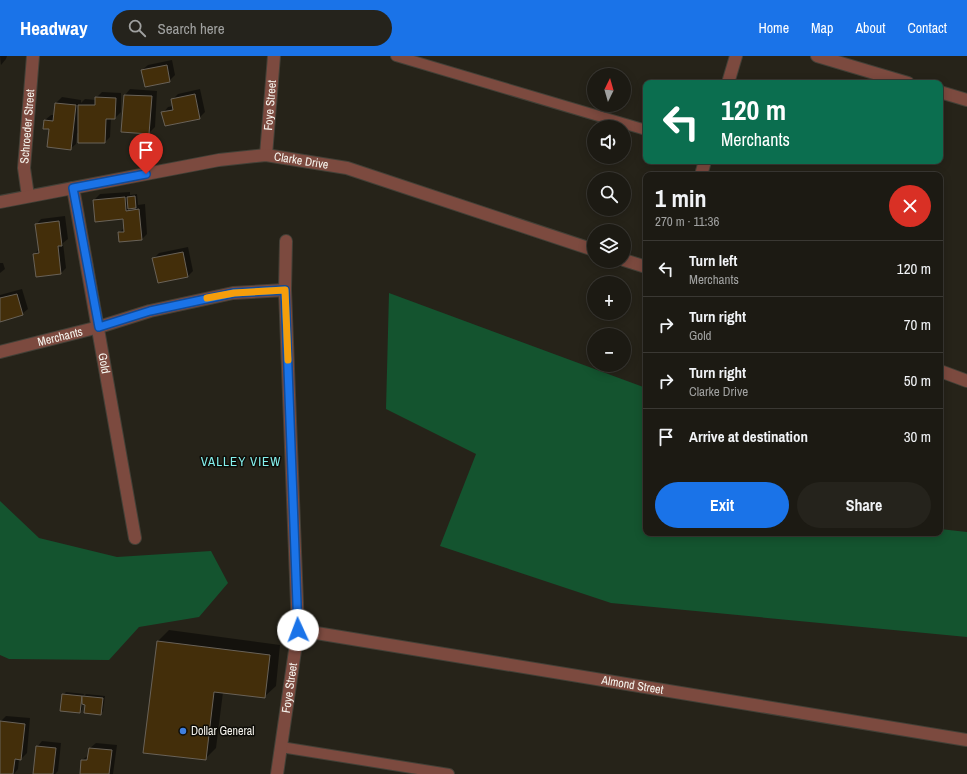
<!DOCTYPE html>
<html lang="en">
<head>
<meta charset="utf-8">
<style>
	body { margin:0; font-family:"Archivo Narrow",sans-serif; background:#25231c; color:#f1f3f6; height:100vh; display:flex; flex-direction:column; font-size:15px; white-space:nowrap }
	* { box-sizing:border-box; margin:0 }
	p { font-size:13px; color:#a0a1a0 }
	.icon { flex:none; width:22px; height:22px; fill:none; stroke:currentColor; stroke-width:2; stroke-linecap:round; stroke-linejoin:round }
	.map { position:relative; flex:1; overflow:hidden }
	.sheet { position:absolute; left:643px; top:116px; width:300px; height:364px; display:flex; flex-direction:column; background:#1c1a13; border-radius:8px; box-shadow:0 2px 10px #0003,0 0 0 1px #3a3833 }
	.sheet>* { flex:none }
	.banner { position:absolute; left:643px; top:24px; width:300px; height:84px; border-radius:8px; box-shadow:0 2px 10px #0003,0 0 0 1px #3a3833; background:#0b6e4f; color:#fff; overflow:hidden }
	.needle { width:26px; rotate:5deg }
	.fabs { position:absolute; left:587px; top:12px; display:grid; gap:8px }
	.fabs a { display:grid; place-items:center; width:44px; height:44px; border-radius:50%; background:#1c1a13; box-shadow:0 2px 10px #0003,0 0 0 1px #3a3833; font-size:20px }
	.pin { position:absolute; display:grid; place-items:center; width:34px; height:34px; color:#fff; margin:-41px -17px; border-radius:50% 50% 50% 0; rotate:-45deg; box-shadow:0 0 4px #0007 }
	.pin .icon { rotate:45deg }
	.me { position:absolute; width:44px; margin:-22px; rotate:358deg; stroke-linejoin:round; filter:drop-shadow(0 0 3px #0008) }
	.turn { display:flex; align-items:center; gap:14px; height:84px; padding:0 12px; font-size:18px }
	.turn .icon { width:52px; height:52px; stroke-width:2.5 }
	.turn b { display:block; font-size:28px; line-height:34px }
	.round { display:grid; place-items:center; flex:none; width:42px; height:42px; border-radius:21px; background:#25231c }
	.overview { display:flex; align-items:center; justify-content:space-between; height:68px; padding:0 12px }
	h1 { font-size:24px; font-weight:700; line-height:30px }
	.cta { display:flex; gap:8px; margin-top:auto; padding:8px 12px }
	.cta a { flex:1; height:46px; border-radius:24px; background:#1a73e8; color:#fff; font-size:16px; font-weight:700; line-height:46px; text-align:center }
	.cta a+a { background:#25231c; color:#f1f3f6 }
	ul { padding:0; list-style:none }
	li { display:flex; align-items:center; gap:12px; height:56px; padding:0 12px; border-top:1px solid #3a3833 }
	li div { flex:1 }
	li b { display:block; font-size:15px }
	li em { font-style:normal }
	header { display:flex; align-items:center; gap:24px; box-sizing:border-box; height:56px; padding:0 20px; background:#1a73e8; color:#fff }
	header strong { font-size:19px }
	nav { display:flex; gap:22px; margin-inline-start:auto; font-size:14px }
	.search { width:280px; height:36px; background:#25231c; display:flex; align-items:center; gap:10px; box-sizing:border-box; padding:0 14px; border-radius:22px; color:#a0a1a0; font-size:15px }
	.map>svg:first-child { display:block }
	.green { fill:#14542f }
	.shadow { fill:#0007 }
	.building { fill:#432e0a; stroke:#696258 }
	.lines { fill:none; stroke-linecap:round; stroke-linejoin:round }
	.lane-casing { stroke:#434037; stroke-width:12 }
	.street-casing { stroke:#434037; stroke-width:14 }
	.lane { stroke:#7c4a3f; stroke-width:10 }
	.street { stroke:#7c4a3f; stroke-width:12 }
	.route-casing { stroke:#114b97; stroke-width:10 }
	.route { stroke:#1a73e8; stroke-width:7 }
	.slow { stroke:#f59e0b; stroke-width:7 }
	.shop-dot { fill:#3f7fe0; stroke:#0e0d08; stroke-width:1.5 }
	.labels { text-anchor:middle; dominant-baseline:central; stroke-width:3; stroke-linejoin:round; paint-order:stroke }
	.street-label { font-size:12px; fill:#f6f4ed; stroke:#0e0d08 }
	.poi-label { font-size:12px; fill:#f6f4ed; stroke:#0e0d08; text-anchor:start }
	.neighbourhood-label { font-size:13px; letter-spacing:1px; fill:#85f1ee; stroke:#0e0d08 }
</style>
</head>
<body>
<header>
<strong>Headway</strong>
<div class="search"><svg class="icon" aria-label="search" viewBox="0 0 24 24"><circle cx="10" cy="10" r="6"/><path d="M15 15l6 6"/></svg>Search here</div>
<nav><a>Home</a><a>Map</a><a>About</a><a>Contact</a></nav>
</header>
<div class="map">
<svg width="967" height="718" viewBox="0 0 967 718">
	<rect width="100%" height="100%" fill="#262319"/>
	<g class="green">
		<path d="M389 237 646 332V477H940V473L967 476V581L611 547 440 490 476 398 386 353Z"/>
		<path d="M0 445 39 482 117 501 211 495 228 527 199 561 139 571 109 604 9 603 0 599Z"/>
	</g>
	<g class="shadow">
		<path d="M0 0H7L6 3 1 9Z"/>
		<path d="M172 4 175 19 169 25 142 14 148 9Z"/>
		<path d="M130 33 157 35 155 71 149 77 122 75 125 39Z"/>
		<path d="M200 33 205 56 199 62 163 57 168 51 173 50 172 44 178 38Z"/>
		<path d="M102 36 121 37V56L115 62H111L110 81 105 86 77 77 76 88 70 93 50 73 45 64 51 59H55L56 47 62 41 81 44V47L85 43 96 44V42Z"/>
		<path d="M130 136V139L137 138 138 149 145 148 147 178 142 183 119 177 125 171 124 162 94 144 100 138Z"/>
		<path d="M65 160 68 183 63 187 66 212 61 217 34 199 39 193 36 169 41 163Z"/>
		<path d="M188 191 193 215 188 220 153 203 159 197Z"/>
		<path d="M0 207H3L5 213 0 217Z"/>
		<path d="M22 233 28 253 22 258 0 261V239Z"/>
		<path d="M169 574 280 589 276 630 264 641 223 636 216 692 205 703 158 585Z"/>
		<path d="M66 636 84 638 83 641 86 638 105 640 103 655 101 658 86 648 83 647 82 654 79 656 63 639Z"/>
		<path d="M6 660 30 662 27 697 21 703H19L18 713 14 718H0L1 665Z"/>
		<path d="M42 685 61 687 58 715 55 718H34L37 691Z"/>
		<path d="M96 687 117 689 113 718H81L82 704 89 699 90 692Z"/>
	</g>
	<g class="building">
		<path d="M167 9 170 26 145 31 141 14Z"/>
		<path d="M195 38 200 63 165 70 161 56 173 54 171 43Z"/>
		<path d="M124 39 152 40 149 78 121 76Z"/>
		<path d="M95 41 116 42 115 63H106L105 87H78V49H95Z"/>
		<path d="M55 47 76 49 71 94 47 91 49 73H43L44 64 53 65Z"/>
		<path d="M135 140 136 152 128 153 127 141Z"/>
		<path d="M125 141 126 155 139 153 142 184 119 186 118 176H124L123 163 95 166 93 144Z"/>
		<path d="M59 165 62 190H58L61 218 36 221 33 198 39 197 35 168Z"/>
		<path d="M183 196 188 221 158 227 152 202Z"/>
		<path d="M17 238 23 259 0 266V242Z"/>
		<path d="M157 585 270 599 265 642 214 636 206 704 143 697Z"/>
		<path d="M62 638 82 640 80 657 60 655Z"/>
		<path d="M82 640 103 642 101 659 84 657 85 649 82 648Z"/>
		<path d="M0 665 25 668 21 704 15 703 13 718H0Z"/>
		<path d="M36 690 56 692 53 718H33Z"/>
		<path d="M89 692 112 694 109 718H80L81 704H87Z"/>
	</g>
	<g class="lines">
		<defs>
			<g id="lane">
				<path d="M396 0 646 74"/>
				<path d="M281 691 449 718"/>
			</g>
			<g id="street">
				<path d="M817 0 908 27"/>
				<path d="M728 27 736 0"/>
				<path d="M940 36 967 44"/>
				<path id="s1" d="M266 99 274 0"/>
				<path d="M701 119 705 105"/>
				<path id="s2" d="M73 132 135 482"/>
				<path id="s3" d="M28 140 24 112 33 0"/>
				<path id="s4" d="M0 146 219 104 266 99 347 112 594 194"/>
				<path d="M624 204 646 211"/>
				<path id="s5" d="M0 296 99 271 150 255 233 237 285 234"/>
				<path d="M940 315 967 325"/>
				<path id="s6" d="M298 574 967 684"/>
				<path id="s7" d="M277 718 298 574 285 234 286 185"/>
			</g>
		</defs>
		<use href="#lane" class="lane-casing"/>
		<use href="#street" class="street-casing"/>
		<use href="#lane" class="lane"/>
		<use href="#street" class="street"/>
	</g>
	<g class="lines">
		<defs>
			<path id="route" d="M146 118 73 132 99 271 150 255 234 237 285 234 298 574"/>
		</defs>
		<use href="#route" class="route-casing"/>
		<use href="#route" class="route"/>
		<path class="slow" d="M207 242 234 237 285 234 288 304"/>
	</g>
	<circle class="shop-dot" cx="183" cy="675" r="4"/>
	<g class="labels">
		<g class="street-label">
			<text stroke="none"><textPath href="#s1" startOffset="50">Foye Street</textPath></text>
			<text stroke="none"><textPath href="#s3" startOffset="70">Schroeder Street</textPath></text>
			<text stroke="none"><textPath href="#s4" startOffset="306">Clarke Drive</textPath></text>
			<text stroke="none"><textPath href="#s5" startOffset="62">Merchants</textPath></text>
			<text stroke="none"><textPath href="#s2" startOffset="178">Gold</textPath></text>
			<text stroke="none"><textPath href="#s6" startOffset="339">Almond Street</textPath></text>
			<text stroke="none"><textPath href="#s7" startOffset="87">Foye Street</textPath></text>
		</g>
		<g class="poi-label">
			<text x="191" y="675">Dollar General</text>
		</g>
		<g class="neighbourhood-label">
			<text x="241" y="405">VALLEY VIEW</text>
		</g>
	</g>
</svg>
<div class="fabs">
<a><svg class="needle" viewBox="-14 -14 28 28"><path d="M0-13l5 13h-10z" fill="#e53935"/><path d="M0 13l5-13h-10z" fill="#a0a1a0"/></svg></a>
<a><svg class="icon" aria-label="sound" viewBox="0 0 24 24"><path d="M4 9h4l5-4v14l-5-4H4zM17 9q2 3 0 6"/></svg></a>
<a><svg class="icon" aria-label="search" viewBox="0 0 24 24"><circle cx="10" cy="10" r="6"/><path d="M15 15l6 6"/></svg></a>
<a><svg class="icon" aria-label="layers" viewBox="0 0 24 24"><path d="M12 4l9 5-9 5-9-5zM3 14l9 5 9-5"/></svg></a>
<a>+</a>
<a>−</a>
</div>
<div class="pin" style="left:146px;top:118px;background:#d93025"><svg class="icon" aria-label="arrive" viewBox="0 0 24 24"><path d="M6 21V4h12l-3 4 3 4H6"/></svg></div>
<svg class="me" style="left:298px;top:574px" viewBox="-20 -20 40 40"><circle r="19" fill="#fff"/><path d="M0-13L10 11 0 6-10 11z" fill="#1a73e8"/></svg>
<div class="banner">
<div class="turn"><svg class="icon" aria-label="left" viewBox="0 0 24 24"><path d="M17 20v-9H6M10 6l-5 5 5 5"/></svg><div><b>120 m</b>Merchants</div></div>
</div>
<section class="sheet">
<div class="overview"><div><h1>1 min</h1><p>270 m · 11:36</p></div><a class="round" style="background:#d93025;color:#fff"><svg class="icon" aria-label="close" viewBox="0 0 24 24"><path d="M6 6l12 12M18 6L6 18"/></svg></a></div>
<ul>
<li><svg class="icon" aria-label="left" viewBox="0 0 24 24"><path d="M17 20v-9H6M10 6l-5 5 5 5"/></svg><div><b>Turn left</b><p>Merchants</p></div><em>120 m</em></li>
<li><svg class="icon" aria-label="right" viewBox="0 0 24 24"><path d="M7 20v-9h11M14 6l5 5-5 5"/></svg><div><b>Turn right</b><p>Gold</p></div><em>70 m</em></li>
<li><svg class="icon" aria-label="right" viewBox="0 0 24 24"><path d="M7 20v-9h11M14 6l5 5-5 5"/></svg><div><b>Turn right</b><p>Clarke Drive</p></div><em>50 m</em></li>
<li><svg class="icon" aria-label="arrive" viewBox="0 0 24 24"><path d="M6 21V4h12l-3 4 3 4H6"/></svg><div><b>Arrive at destination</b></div><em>30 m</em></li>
</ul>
<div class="cta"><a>Exit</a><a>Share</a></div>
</section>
</div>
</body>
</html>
